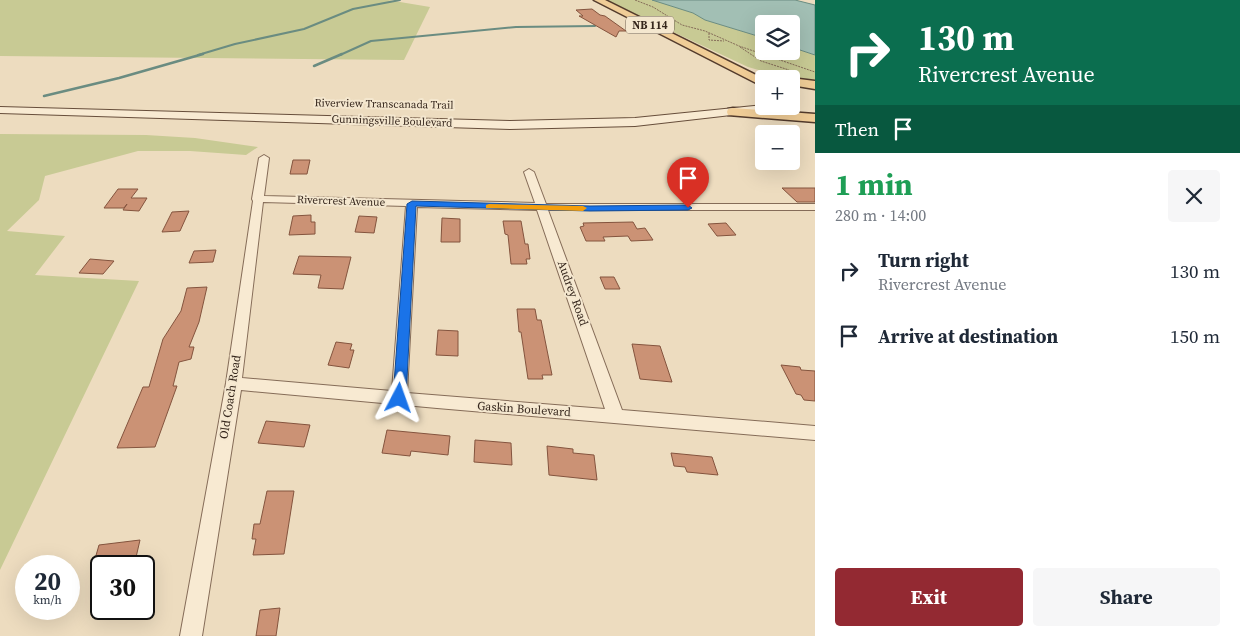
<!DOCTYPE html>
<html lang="en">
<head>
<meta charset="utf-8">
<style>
	body { margin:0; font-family:"Source Serif 4",serif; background:#f6f6f7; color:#1f2937; height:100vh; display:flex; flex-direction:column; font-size:19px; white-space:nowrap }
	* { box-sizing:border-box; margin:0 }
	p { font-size:16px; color:#747a83 }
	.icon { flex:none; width:28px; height:28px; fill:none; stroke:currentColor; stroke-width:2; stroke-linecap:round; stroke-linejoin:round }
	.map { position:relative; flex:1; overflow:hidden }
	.details { display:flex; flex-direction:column; background:#fff; width:425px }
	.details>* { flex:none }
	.hud { background:#0b6e4f; color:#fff; overflow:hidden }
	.fabs { position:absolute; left:755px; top:15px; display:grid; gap:10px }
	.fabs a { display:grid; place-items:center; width:45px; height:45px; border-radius:5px; background:#fff; box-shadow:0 5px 20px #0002; font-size:25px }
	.speed { position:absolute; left:15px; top:555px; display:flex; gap:10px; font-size:25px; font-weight:700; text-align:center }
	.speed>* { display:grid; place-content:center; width:65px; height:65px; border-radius:50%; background:#fff; box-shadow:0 5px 20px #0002; line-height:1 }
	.speed small { font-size:12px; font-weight:400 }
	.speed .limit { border:2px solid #111; border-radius:8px; background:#fff; color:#111 }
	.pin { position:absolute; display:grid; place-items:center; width:42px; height:42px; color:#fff; margin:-51px -21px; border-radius:50% 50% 50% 0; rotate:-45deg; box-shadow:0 0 5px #0007 }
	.pin .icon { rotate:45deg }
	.me { position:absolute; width:55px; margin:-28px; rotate:4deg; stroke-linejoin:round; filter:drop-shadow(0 0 4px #0008) }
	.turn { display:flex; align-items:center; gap:18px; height:105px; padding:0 20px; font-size:22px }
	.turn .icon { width:65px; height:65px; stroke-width:2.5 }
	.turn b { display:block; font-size:35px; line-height:42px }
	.then { display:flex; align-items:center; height:48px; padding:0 20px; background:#0003; gap:10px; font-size:19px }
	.round { display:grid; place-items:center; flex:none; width:52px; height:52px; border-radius:5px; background:#f6f6f7 }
	.overview { display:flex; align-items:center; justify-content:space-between; height:85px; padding:0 20px }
	h1 { font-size:30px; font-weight:700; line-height:38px; color:#1e9e55 }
	.button { display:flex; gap:10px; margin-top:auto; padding:10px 20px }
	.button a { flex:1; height:58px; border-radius:5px; background:#932932; color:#fff; font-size:20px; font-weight:700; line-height:58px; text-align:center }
	.button a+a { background:#f6f6f7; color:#1f2937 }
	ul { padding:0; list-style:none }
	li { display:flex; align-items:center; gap:15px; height:65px; padding:0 20px }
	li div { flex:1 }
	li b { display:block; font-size:19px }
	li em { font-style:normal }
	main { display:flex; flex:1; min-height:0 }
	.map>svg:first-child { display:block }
	.green { fill:#c8ca94 }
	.water { fill:#a2bfb4; stroke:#6a8c81 }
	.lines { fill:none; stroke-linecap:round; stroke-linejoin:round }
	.stream-far1 { stroke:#6a8c81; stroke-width:2 }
	.stream { stroke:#6a8c81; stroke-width:2.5 }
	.building { fill:#cb9275; stroke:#84543e }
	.minor-casing { stroke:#856c58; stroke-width:2 }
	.secondary-casing { stroke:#674e3b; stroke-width:2 }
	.primary-casing { stroke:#533b2c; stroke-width:3 }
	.path { stroke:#856c58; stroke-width:1; stroke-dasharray:2 1; stroke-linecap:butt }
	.minor { fill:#f8ead2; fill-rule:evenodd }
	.secondary { fill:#f8ead2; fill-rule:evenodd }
	.primary { fill:#f0cd97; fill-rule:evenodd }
	.route { fill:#1a73e8; stroke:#114b97 }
	.slow { fill:#f59e0b }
	.labels { text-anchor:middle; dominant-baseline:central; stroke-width:4; stroke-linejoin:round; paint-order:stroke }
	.shield { fill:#f4e7cf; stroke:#6e6052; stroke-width:1 }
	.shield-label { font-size:11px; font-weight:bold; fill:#35261c }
	.far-street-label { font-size:11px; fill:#35261c; stroke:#f4e7cf }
	.street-label { font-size:12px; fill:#35261c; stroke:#f4e7cf }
</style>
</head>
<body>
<main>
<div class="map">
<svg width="815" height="636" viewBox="0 0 815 636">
	<rect width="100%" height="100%" fill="#eddcbf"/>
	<g class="green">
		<path d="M0 0H388L430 7 404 60 0 56Z"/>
		<path d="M605 0H652L693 13 705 20 764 38V51H791V47L815 55V84L780 76 748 67Z"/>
		<path d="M0 134 146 135 195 138 258 147 246 155 190 151H138L45 176 39 200 7 231 65 236 35 275 139 281 0 570Z"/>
	</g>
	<path class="water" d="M652 0H795L815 5V55L791 47V24H764V38L705 20 693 13Z"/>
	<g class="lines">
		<g class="stream-far1">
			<path d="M198 55 235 44 304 29 353 9 400 0"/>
			<path d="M340 55 371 41 516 27 595 26"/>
		</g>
		<g class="stream">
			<path d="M314 66 342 54"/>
			<path d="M44 96 119 78 203 54"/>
		</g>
	</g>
	<g class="building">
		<path d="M592 9 600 15 605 16 626 31H619L616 37 579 16H583L576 10Z"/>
		<path d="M293 160H310L307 174H290Z"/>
		<path d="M782 188H815V202H797Z"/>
		<path d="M118 189H138L131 198H147L139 211 123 210 127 204 124 208H104Z"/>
		<path d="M189 211 180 231 162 232 172 212Z"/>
		<path d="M311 215V222H315V234L289 235 293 216Z"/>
		<path d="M359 216 377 217 374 233 355 232Z"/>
		<path d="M442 218 460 219V242H441Z"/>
		<path d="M503 221H521L525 244H528L530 259H526L527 264H511L508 235 505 234Z"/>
		<path d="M633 222 637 229 645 228 653 240 631 241 628 236 603 237 605 241H586L580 227 584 226 583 223Z"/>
		<path d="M726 223 736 235 717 236 708 224Z"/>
		<path d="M216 250 213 262 189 263 194 251Z"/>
		<path d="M299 256 351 257 343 289 318 288 321 275 293 274Z"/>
		<path d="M90 259 114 261 103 274 79 273Z"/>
		<path d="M600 277H614L620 289H605Z"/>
		<path d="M207 287 199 322 189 347H194L191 359 179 362 173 386H177L155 447 117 448 143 387H149L163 339 181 311 187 288Z"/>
		<path d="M517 309H535L537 320H541L552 375H542L543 379H528L521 332H519Z"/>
		<path d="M438 330 458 331V356L436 355Z"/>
		<path d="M336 342 352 344 350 350H354L349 368 328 365Z"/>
		<path d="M632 344 660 346 672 382 640 379Z"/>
		<path d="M781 365 800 367 801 370 815 371V401L804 400 801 395 796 394Z"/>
		<path d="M266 421 310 425 304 447 258 443Z"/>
		<path d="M387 430 450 436 448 455 411 451 410 456 382 453Z"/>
		<path d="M475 440 511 443 512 465 474 462Z"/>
		<path d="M547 446 573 449V453L594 455 597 480 549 475Z"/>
		<path d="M671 453 712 457 718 475 687 472 685 467 674 466Z"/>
		<path d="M267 491H294L284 554 253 555 256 539H252L254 524H260Z"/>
		<path d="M140 540 134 566H93L99 545Z"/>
		<path d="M280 608 276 636H256L260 610Z"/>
	</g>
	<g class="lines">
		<defs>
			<path id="minor" d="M264 155 269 158 264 196 535 203 524 172 529 169 534 172 546 204H815V210H548L622 410 815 426V440L437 408 241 390 202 636H180L226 383 253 201 252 199 259 158ZM263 202 406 206 392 391 242 378ZM417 207 537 210 605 409 407 393Z"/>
			<path id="secondary" d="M764 105 789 106 784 109 635 126 510 129 0 113V107L510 121 635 118Z"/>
			<g id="primary">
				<path d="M594 0H605L764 79V87Z"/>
				<path d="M791 78 815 81V89L791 85V79H787Z"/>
				<path d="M733 108 815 114V122L728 115 727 112 728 109Z"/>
			</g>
		</defs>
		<use href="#minor" class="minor-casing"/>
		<use href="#secondary" class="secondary-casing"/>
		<use href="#primary" class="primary-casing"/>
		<g class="path">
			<path d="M635 0 653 7 682 25 705 31 739 46 815 72"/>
			<path d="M709 33V40L724 41"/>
			<path d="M740 47 761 61 789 70"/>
		</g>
		<use href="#minor" class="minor"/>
		<use href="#secondary" class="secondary"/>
		<use href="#primary" class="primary"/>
	</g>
	<path class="route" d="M412 201 590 206 688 205 692 208 688 210 590 211 416 206 406 398 404 401 399 403 395 401 393 398 407 204Z"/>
	<path class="slow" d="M489 204 583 206 587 208 583 211 486 208V205Z"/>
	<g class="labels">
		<rect class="shield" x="626" y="16.5" width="48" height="17" rx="4"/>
		<g class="shield-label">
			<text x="650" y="25">NB 114</text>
		</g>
		<g class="far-street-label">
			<text transform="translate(384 104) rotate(1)">Riverview Transcanada Trail</text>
			<text transform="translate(392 121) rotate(2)">Gunningsville Boulevard</text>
			<text transform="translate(341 201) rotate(2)">Rivercrest Avenue</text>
		</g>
		<g class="street-label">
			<text transform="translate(573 293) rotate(70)">Audrey Road</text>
			<text transform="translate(230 397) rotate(-81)">Old Coach Road</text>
			<text transform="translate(524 409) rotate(4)">Gaskin Boulevard</text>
		</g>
	</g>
</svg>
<div class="fabs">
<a><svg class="icon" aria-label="layers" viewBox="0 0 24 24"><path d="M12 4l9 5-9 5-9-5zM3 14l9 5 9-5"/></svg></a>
<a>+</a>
<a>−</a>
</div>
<div class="speed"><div>20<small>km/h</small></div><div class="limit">30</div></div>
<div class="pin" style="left:688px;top:208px;background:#d93025"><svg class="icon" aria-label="arrive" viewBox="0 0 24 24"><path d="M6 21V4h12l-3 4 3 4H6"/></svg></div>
<svg class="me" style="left:399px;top:398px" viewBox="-20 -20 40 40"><path d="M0-17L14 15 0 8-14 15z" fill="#1a73e8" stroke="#fff" stroke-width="4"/></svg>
</div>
<section class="details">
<div class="hud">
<div class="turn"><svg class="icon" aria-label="right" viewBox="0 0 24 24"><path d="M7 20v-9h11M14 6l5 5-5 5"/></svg><div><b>130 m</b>Rivercrest Avenue</div></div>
<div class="then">Then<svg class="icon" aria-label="arrive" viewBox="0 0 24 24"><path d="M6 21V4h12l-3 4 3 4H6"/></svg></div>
</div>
<div class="overview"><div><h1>1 min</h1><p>280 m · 14:00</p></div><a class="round"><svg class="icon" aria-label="close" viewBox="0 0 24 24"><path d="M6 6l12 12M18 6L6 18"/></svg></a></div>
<ul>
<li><svg class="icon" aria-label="right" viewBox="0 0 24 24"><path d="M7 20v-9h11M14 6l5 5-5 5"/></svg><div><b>Turn right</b><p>Rivercrest Avenue</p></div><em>130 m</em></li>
<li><svg class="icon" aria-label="arrive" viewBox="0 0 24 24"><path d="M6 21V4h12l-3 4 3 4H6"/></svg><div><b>Arrive at destination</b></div><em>150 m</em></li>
</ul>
<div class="button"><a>Exit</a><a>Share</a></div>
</section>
</main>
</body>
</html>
